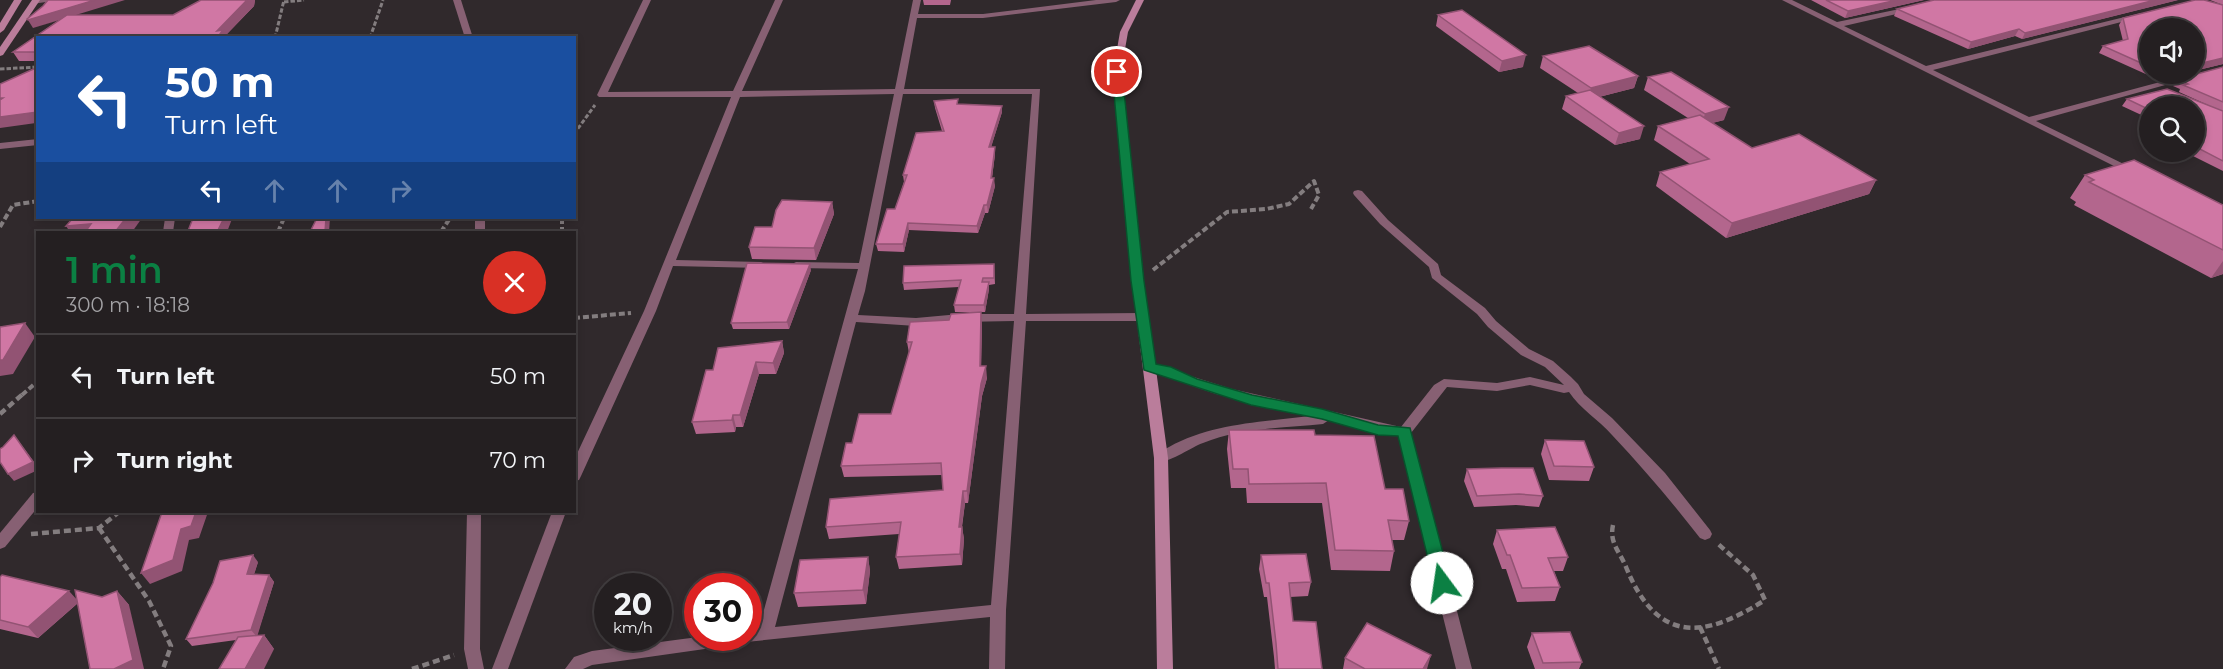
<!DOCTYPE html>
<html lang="en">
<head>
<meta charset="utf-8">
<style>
	body { margin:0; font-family:Montserrat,sans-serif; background:#302c2e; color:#f1f3f6; height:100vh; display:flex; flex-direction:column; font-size:22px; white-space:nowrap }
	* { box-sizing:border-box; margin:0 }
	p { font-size:20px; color:#a3a2a5 }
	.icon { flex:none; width:33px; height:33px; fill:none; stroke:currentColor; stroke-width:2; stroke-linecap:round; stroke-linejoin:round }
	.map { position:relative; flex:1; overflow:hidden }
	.details { position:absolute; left:36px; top:231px; width:540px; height:282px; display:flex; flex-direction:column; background:#241f21; border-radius:0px; box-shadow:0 3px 9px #0003,0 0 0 2px #413d3f }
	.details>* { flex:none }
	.top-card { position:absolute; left:36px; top:36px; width:540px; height:183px; border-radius:0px; box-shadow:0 3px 9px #0003,0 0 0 2px #413d3f; background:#1a4fa0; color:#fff; overflow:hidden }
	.tools { position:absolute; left:2139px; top:18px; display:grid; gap:12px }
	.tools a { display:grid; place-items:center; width:66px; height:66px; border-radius:50%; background:#241f21; box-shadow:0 3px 9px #0003,0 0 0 2px #413d3f; font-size:30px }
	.speed { position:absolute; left:594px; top:573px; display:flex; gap:12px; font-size:30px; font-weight:700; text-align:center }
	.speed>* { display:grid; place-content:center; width:78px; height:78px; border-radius:50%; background:#241f21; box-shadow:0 3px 9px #0003,0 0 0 2px #413d3f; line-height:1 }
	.speed small { font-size:15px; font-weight:400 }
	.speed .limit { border:9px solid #d22; background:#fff; color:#111 }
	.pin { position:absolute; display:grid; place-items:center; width:51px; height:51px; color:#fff; margin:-26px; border:3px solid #fff; border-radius:50%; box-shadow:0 2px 6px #0007 }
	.me { position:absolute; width:66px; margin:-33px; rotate:346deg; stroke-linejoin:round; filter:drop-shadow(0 0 4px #0008) }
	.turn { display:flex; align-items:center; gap:21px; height:126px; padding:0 30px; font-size:27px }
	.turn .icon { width:78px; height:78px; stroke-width:2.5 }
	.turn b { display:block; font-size:42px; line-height:51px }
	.lanes { display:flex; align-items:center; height:57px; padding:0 30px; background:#0003; justify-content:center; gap:30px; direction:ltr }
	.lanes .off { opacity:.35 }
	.round { display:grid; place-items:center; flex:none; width:63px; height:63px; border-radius:32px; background:#302c2e }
	.summary { display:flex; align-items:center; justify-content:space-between; height:102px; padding:0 30px }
	h1 { font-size:36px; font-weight:600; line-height:45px; color:#0b8043 }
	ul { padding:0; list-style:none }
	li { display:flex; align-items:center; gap:18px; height:84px; padding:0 30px; border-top:2px solid #413d3f }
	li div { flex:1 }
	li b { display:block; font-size:22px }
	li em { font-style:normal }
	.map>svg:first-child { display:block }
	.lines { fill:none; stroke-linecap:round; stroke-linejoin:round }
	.path-far2 { stroke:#837d7f; stroke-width:3; stroke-dasharray:4.5 2; stroke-linecap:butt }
	.path-far1 { stroke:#837d7f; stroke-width:4; stroke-dasharray:6 3; stroke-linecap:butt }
	.path { stroke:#837d7f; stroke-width:4.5; stroke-dasharray:7 4; stroke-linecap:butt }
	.street { fill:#876073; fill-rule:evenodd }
	.secondary { fill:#ba7d9b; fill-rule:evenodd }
	.wall { fill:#b3668d }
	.shaded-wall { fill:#925373 }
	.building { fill:#d077a4; stroke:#925373; stroke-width:1.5 }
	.route { fill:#0b8043; stroke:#07532c; stroke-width:1.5 }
</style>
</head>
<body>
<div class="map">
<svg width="2223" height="669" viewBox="0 0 2223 669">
	<rect width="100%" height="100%" fill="#30292c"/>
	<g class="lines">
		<g class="path-far2">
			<path d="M284 2 304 0"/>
			<path d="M275 38 284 0"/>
			<path d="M370 38 383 0"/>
			<path d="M0 69 38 67"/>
			<path d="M574 134 595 105"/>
		</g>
		<g class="path-far1">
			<path d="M562 218V232"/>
			<path d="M0 227 13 205 38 201"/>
			<path d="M278 232 284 218"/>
			<path d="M441 232 450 218"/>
			<path d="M1153 270 1227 212 1266 209 1289 204 1314 181 1319 195 1311 209"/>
			<path d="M574 318 631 313"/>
			<path d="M22 395 38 381"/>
		</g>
		<g class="path">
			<path d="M0 414 24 393"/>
			<path d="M1613 525C1609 543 1620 552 1626 567 1657 643 1702 640 1765 600L1753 575 1717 543"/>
			<path d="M99 528 149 601 171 646 163 669"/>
			<path d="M31 534 99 528 119 512"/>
			<path d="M1700 627 1719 669"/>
			<path d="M412 669 454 655"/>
		</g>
		<g class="street">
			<path d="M32 0H50L46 2 32 4Z"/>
			<path d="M453 0H461L473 38H465Z"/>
			<path d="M643 0H651L608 92 733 91 775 0H783L742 91 895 89 913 0H921L918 14H983L1096 0H1120L1116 2 983 18H917L904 89H1040L1026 314 1142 313 1148 317 1142 321H1026L1006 610 1005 669H989L990 617 746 642 740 644 592 665 583 669H565L574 657 592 651 698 637 748 638V629L759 628 858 269 796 268 790 265 796 262 859 263 894 94 740 97 676 260 761 262 767 265 761 268 673 266 656 311 581 476 579 480 574 481V460L644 311 731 97H599L597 95ZM903 94H1032L1014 314H960L916 318 858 315 865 291ZM1014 321 991 605 775 627 856 322 916 326 960 322Z"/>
			<path d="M1782 0H1792L1837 22 1914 6V10L1844 26 1926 66 2141 13V17L1933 70 2029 117 2190 74 2194 77 2036 121 2136 170 2137 172 2132 175Z"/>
			<path d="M38 139V145L0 149V143Z"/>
			<path d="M1358 190 1362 191 1388 220 1438 264 1441 275 1485 308 1496 321 1529 349 1553 361 1571 377 1578 384 1584 394 1612 418 1665 473 1710 530 1712 534 1710 538 1705 540 1700 538C1672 502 1643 468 1612 435 1599 420 1580 409 1569 392L1564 393 1530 385 1497 391 1447 387 1411 433 1472 669H1456L1398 436 1329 420 1323 424C1284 428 1240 428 1203 443 1191 447 1167 465 1156 461L1154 458C1158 453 1163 450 1169 447 1212 423 1263 422 1310 416L1216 394 1145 370 1143 367 1149 363 1232 389 1401 427 1434 385 1444 379 1497 383 1530 377 1564 385 1545 367 1521 355 1488 327 1477 314 1432 278 1429 267 1380 224 1354 195 1353 193 1354 191Z"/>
			<path d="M165 218H175L173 232H163Z"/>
			<rect x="475" y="218" width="10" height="14"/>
			<path d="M38 492V507L5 547 0 549V533L33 493Z"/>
			<path d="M467 512H481L480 649 484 669H468L464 649Z"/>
			<path d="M552 512H566L508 669H492Z"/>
		</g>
		<g class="secondary">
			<path d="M14 0H22L4 30 0 33V23Z"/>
			<path d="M32 0H40L3 55 0 56V47Z"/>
			<path d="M1136 0H1144L1128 32 1121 72 1144 281 1168 458 1173 669H1157L1154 458 1132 281 1113 72 1120 32Z"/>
		</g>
	</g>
	<g class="wall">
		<path d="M201 0H255L254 6 226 35 38 38V61H19L13 52 59 20 33 28 76 15H173Z"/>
		<path d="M923 0H951L950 5H924Z"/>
		<path d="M1811 0H1924L1845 18Z"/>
		<path d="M2178 0 2022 39 2015 36 1968 49 1894 16 1897 9Z"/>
		<path d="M2210 0H2223V5Z"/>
		<path d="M2223 5V64L2194 71V28H2150V74H2183L2159 80 2099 53 2103 46 2123 41 2119 25 2123 18Z"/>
		<path d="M1438 15 1523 67 1499 72 1436 26Z"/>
		<path d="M1543 56 1638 76 1634 88 1599 97 1640 139 1615 145 1562 109 1566 96 1578 93 1540 68Z"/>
		<path d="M2223 67V171L2185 152H2194V106H2150V119L2122 106 2127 99 2167 89 2219 110 2179 92 2180 89 2173 86 2178 79Z"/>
		<path d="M1648 77 1724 120 1712 123 1752 148 1876 180 1869 194 1726 238 1656 186 1660 172 1690 164 1654 140 1658 126 1688 118 1644 90Z"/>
		<path d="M958 99V104L1002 106V112L991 147H995V154L992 178 995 186 988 213H985L978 233 909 230 904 252 878 251 876 244 895 209 904 182 903 175 942 131 935 108 934 101Z"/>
		<path d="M2085 175 2223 205V274L2211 278 2074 205 2076 202 2070 198Z"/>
		<path d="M832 202 834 214 816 260 752 259 749 247 772 227Z"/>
		<path d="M994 264 995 284 989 285V289L985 312H955L954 305 959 287 904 290 903 283Z"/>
		<path d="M811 270 789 329H733L731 323Z"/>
		<path d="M982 324 981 366 987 378 982 396 968 503H965L962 527 964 539 962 565 899 569 896 557 899 534 829 539 826 527 943 490 942 475 844 477 841 466 852 443 891 414 909 353 907 342Z"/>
		<path d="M782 341 784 353 776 374H759L743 427H736L735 432 696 434 692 422 713 370Z"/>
		<path d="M1229 430 1315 435 1385 489 1409 521 1404 540H1392L1394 551 1390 571 1331 570 1322 503H1247L1246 488H1231L1227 449Z"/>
		<path d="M1545 440 1594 467 1589 481 1549 480 1541 454Z"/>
		<path d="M1467 469 1543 496 1539 507 1516 505 1474 507 1464 481Z"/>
		<path d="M1497 530 1568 557 1563 571H1554L1560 587 1555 601 1517 602 1506 569H1502L1493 544Z"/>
		<path d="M1261 555 1311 582 1308 596 1290 597 1293 621 1322 669H1275L1274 657 1267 597H1264L1259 569Z"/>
		<path d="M868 557 870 571 866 604 798 607 794 593Z"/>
		<path d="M258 562 254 574 269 575 274 582 257 635H264L274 649 236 640 192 646 186 639Z"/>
		<path d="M0 577 77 601 102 597 117 591 129 605 78 603 38 638 0 629Z"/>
		<path d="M1532 633 1582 662 1579 669H1535L1527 647Z"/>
		<path d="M1345 658 1427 669H1343Z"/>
	</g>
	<g class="shaded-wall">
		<path d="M95 0H125L33 28 28 20Z"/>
		<path d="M247 0H255L254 6 226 35 227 38H217V31Z"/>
		<path d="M1897 0H1924L1845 18 1848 11Z"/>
		<path d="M2155 0H2178L2022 39 2025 33Z"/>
		<path d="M2019 29 2015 36 1968 49 1971 42Z"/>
		<path d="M1526 55 1523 67 1499 72 1502 61Z"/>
		<path d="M2223 58V64L2194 71V65Z"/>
		<path d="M2163 74H2183L2159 80Z"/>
		<path d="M1638 76 1634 88 1587 100 1591 88Z"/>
		<path d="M1002 106V112L989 154V147Z"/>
		<path d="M1729 107 1724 120 1701 126 1705 114Z"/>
		<path d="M38 112V126L36 123 0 128V117Z"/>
		<path d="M1644 126 1640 139 1615 145 1619 133Z"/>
		<path d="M995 147V154L991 185V178Z"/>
		<path d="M994 178 995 186 988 213 987 205Z"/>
		<path d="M1876 180 1869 194 1726 238 1732 223Z"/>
		<path d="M832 202 834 214 816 260 814 248Z"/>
		<path d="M984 205 985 213 978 233 977 226Z"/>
		<path d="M126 218H142L132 232H115Z"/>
		<path d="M224 218H241L232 219 227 232H217Z"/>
		<path d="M326 218H330L329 232H325Z"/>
		<path d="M908 223 909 230 904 252 903 244Z"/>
		<path d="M91 224 96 232H70L66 226Z"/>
		<path d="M2223 261V274L2211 278Z"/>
		<path d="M810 264 811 270 789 329 787 322Z"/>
		<path d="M989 282V289L985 312 984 305Z"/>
		<path d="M981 312 982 324 981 377 980 366Z"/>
		<path d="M25 323 35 337 13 374 0 376V360Z"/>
		<path d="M782 341 784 353 776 374 773 363Z"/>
		<path d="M756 362 759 374 743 427 740 415Z"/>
		<path d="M986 366 987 378 982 396 968 503 967 491 981 384Z"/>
		<path d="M733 415 736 427 735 432 732 420Z"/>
		<path d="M14 435 38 467V470L14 481 8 474Z"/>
		<path d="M963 491 965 503 960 539 959 527Z"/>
		<path d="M196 512H208L199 538 189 540 182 571 150 584 141 573Z"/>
		<path d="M962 527 964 539 962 565 960 554Z"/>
		<path d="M253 555 258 562 252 581 247 574Z"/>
		<path d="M868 557 870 571 866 604 863 590Z"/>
		<path d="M269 575 274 582 257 637 251 630Z"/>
		<path d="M69 591 79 602 38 638 28 627Z"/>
		<path d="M117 591 129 605 144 669H114Z"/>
		<path d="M264 635 274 649 264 669H245Z"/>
		<path d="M1431 655 1427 669H1423Z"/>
	</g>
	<g class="building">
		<path d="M48 0H95L28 20 27 19 43 6Z"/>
		<path d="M201 0H247L217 31 223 30 217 38H38V52H13L67 15H173Z"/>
		<path d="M1826 0H1897L1848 11Z"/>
		<path d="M1934 0H2155L2025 33 2019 29 1971 42 1897 9Z"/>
		<path d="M2195 0H2204L2223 5V58L2194 65V28H2150V67L2103 46 2128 39 2123 18Z"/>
		<path d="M1462 10 1526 55 1502 61 1438 15Z"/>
		<path d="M1589 46 1638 76 1591 88 1543 56Z"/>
		<path d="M38 67V112L0 117V100L3 98H0V84Z"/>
		<path d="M2223 67V102L2183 85 2188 84 2178 79Z"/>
		<path d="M1671 72 1729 107 1705 114 1648 77Z"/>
		<path d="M2167 89 2223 111V161L2194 146V106H2150V110L2127 99Z"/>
		<path d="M1590 90 1644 126 1619 133 1566 96Z"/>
		<path d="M958 99 957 104 1002 106 989 147H995L991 178H994L987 205H984L977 226 908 223 903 244H876L887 209H895L907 175H903L916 133 944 131 934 101Z"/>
		<path d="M1700 115 1752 148 1799 134 1876 180 1732 223 1660 172 1709 159 1658 126Z"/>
		<path d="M2134 160 2223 205V250L2089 182 2094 180 2085 175Z"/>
		<path d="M782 200 832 202 814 248 749 247 755 227H772L776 210Z"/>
		<path d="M73 218H126L115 232H85L91 224 66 226Z"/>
		<path d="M193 218H224L217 232H193L194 230 188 231Z"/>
		<path d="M317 218H326L325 232H310Z"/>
		<path d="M747 263 810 264 787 322 731 323Z"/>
		<path d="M994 264V278H983L982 282H989L984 305H954L961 280 903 283 904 266Z"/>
		<path d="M981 312 980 366H986L981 384 967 491H963L959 527H962L960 554 896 557 901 522 826 527 830 499 943 490 941 463 841 466 846 443H852L859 414H891L912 342H907L910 322 949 320 951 314Z"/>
		<path d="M25 323 3 360H0V327Z"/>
		<path d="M782 341 773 363 756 362 740 415H733L732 420 692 422 706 370H713L718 348Z"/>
		<path d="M1229 430H1314L1315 435 1374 436 1385 489H1403L1409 521 1388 520 1394 551 1335 550 1326 483 1249 484 1248 469H1233Z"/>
		<path d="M14 435 33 462 8 474 0 462V449L3 447Z"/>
		<path d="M1545 440 1584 441 1594 467 1554 466Z"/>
		<path d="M1501 468H1533L1543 496 1519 494 1477 496 1467 469Z"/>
		<path d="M162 512H196L191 526 181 529 173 560 141 573Z"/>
		<path d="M1555 527 1568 557 1548 558 1560 587 1522 588 1510 555H1507L1497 530Z"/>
		<path d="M1306 554 1311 582 1289 583 1293 621 1316 622 1322 669H1278L1276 643 1269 583H1266L1261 555Z"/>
		<path d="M253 555 247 574 269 575 251 630 186 639 213 583 220 561Z"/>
		<path d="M868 557 863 590 794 593 800 560Z"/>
		<path d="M2 575 69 591 28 627 0 620V577Z"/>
		<path d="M75 590 102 597 117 591 133 660 114 669H90Z"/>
		<path d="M1367 623 1431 655 1423 669H1365L1345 658Z"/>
		<path d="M1570 632 1582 662 1543 663 1532 633Z"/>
		<path d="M264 635 245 669H219L238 637Z"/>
	</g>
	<path class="route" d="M1117 69 1122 72 1144 281 1156 364 1171 367 1197 379 1252 395 1322 409 1378 425 1410 428 1451 583 1448 587 1442 589 1436 587 1434 583 1398 436 1378 435 1322 419 1251 405 1144 370 1131 281 1112 72Z"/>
</svg>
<div class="tools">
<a><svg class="icon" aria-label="sound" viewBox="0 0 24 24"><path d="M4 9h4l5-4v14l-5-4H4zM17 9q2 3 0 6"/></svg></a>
<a><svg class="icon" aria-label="search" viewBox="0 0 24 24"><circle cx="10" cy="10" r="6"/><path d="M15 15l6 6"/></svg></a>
</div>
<div class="speed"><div>20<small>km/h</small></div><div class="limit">30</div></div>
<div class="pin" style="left:1117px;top:72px;background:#d93025"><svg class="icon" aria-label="arrive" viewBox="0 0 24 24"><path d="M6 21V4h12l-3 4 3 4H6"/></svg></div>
<svg class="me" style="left:1442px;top:583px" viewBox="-20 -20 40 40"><circle r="19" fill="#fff"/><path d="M0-13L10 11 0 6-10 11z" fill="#0b8043"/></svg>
<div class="top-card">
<div class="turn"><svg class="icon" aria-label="left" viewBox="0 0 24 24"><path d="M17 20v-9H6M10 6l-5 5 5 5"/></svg><div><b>50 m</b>Turn left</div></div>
<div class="lanes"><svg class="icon" aria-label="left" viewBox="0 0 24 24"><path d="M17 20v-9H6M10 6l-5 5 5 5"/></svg><svg class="icon off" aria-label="ahead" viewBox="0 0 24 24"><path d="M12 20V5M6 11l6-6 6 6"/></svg><svg class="icon off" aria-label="ahead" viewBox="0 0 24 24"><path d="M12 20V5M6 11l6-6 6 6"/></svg><svg class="icon off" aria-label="right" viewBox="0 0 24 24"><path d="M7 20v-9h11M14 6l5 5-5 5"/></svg></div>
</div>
<section class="details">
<div class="summary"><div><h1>1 min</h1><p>300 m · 18:18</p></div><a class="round" style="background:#d93025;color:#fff"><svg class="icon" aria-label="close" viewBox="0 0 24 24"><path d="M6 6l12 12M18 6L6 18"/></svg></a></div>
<ul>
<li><svg class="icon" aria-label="left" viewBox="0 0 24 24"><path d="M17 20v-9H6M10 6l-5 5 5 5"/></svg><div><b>Turn left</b></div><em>50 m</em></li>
<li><svg class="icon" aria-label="right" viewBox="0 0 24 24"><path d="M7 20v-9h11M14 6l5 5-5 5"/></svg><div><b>Turn right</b></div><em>70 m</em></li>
</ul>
</section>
</div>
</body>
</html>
